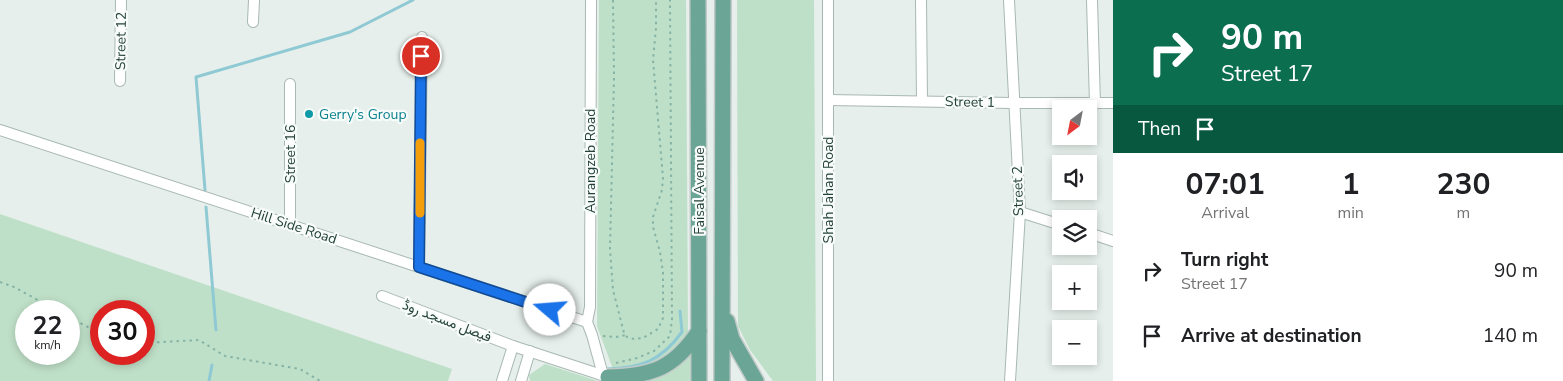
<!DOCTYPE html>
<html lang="en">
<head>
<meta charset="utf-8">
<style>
	body { margin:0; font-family:"Nunito Sans",Vazirmatn,sans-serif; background:#f2f2f2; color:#202124; height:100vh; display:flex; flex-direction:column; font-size:19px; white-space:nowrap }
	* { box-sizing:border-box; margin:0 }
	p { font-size:16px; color:#757577 }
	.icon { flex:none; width:28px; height:28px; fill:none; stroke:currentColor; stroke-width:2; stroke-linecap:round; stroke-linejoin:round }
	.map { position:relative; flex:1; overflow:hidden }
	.side { display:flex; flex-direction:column; background:#fff; width:450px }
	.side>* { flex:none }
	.top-card { background:#0b6e4f; color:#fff; overflow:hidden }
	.needle { width:32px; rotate:212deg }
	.controls { position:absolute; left:1052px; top:100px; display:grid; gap:10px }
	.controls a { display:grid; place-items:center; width:45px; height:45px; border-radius:0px; background:#fff; box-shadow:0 2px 8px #0003; font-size:25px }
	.speed { position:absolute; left:15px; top:300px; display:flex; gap:10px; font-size:25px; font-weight:700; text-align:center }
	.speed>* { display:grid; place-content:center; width:65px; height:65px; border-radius:50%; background:#fff; box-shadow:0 2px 8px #0003; line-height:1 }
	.speed small { font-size:12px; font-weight:400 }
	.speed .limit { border:8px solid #d22; background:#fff; color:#111 }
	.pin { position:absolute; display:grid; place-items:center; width:42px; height:42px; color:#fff; margin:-21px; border:2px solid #fff; border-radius:50%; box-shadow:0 1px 5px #0007 }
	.me { position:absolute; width:55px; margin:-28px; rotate:288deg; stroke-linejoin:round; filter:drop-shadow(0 0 4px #0008) }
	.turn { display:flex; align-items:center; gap:18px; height:105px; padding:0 25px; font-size:22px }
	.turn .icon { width:65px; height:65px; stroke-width:2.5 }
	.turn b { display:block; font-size:35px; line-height:42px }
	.then { display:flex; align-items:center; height:48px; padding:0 25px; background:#0003; gap:10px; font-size:19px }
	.eta { display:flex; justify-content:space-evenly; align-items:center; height:85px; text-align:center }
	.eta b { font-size:30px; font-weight:700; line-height:35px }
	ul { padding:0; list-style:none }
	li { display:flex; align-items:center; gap:15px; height:65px; padding:0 25px }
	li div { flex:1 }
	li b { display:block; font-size:19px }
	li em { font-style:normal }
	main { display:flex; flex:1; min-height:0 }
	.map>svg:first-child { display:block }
	.green { fill:#bfe0c8; fill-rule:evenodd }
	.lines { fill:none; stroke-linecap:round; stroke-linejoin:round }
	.stream { stroke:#8ec9d4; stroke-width:3 }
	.street-casing { stroke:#a8b8b2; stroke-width:12 }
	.primary-casing { stroke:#c2cac8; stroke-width:18 }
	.path { stroke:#86b3a5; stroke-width:2; stroke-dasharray:2.5 4; stroke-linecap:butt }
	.street { stroke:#fff; stroke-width:10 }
	.primary { stroke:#6aa596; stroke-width:15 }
	.route-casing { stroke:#114b97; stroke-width:12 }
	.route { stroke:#1a73e8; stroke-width:9 }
	.slow { stroke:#f59e0b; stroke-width:9 }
	.culture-dot { fill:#0f9aa8; stroke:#f7fbf9; stroke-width:2 }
	.labels { text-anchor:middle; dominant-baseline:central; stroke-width:4.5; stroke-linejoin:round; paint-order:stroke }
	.street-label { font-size:14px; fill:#24423a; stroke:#f7fbf9 }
	.culture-label { font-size:14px; fill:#0d838f; stroke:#f7fbf9; text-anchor:start }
</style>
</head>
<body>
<main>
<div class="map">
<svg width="1113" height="381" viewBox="0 0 1113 381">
	<rect width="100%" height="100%" fill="#e6efeb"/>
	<g class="green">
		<path d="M599 0H686L688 336 668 358 648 368 614 372 597 326Z"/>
		<path d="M737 0H814L816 381H773L750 350 738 326Z"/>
		<path d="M0 214 452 369 448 381H0ZM69 311V354H26V311ZM144 311V354H101V311Z"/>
		<path d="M690 353 691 381H635Z"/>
		<path d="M545 364 598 381H530L529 375Z"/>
	</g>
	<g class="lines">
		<g class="stream">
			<path d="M205 190 196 77 350 32 413 0"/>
			<path d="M206 207 216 330"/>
			<path d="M606 369C641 368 661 361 682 332L680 311"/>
			<path d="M209 381 212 365"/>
		</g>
		<defs>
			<g id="street">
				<path d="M828 0V381"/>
				<path d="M921 0 922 101"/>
				<path d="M1009 0 1020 212 1010 381"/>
				<path d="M1092 0 1095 104"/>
				<path d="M253 22 254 0"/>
				<path d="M120 81 121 0"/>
				<path d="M828 100 1013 103H1113"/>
				<path d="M0 130 587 322"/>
				<path d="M1020 212 1061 225"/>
				<path d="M290 225V84"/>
				<path d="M1089 233 1113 241"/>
				<path d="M419 267 422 37"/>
				<path d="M382 296 513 346 614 379"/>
				<path d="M587 322 590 307 591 0"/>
				<path d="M587 322 592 335 603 375"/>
				<path d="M502 381 513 346"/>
				<path d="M521 381 530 351"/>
			</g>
			<g id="primary">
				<path d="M698 0 699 381"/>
				<path d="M727 321 732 339 756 381"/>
				<path d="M608 377C653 376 674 368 699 331"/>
				<path d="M722 381 723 0"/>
			</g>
		</defs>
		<use href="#street" class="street-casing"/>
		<use href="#primary" class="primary-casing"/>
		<g class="path">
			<path d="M613 0 614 77 610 249 613 290 624 333 627 337 634 339 643 338 658 329 663 318V272L660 252 653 227V217L662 190 663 178 653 60 656 28V0"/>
			<path d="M0 282 14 287 58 311"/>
			<path d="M69 317 101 334"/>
			<path d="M603 336 616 337 626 335"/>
			<path d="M144 343 199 340 225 356 300 369 320 381"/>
			<path d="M616 363 637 358 654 351 670 336 672 319 670 0"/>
		</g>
		<use href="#street" class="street"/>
		<use href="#primary" class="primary"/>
	</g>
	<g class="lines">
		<defs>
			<path id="route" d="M421 56 419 267 550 310"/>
		</defs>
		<use href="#route" class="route-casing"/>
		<use href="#route" class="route"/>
		<path class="slow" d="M420 213V143"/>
	</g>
	<circle class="culture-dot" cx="309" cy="114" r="5"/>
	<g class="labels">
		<g class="street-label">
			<text transform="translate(121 41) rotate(-89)">Street 12</text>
			<text transform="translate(970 102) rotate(1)">Street 1</text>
			<text transform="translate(290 154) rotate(-90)">Street 16</text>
			<text transform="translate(590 161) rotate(-90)">Aurangzeb Road</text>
			<text transform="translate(828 190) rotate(-90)">Shah Jahan Road</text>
			<text transform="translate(699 191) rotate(-90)">Faisal Avenue</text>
			<text transform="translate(1018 191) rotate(-92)">Street 2</text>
			<text transform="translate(294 226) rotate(18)">Hill Side Road</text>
			<text transform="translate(447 321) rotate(21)">فیصل مسجد روڈ</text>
		</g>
		<g class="culture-label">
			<text x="319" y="114">Gerry's Group</text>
		</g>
	</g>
</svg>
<div class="controls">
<a><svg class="needle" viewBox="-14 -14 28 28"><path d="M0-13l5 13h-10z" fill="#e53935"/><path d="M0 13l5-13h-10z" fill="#757577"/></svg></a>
<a><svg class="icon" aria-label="sound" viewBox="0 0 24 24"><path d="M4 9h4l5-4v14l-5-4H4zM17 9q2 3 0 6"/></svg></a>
<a><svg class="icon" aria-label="layers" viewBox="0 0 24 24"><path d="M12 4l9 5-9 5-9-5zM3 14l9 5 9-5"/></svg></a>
<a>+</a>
<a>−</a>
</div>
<div class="speed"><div>22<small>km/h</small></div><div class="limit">30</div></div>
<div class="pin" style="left:421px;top:56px;background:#d93025"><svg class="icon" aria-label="arrive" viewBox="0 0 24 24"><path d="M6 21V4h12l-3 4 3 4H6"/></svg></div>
<svg class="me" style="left:550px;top:310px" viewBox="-20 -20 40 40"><circle r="19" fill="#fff"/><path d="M0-13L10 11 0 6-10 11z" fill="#1a73e8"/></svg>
</div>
<section class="side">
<div class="top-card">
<div class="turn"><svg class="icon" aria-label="right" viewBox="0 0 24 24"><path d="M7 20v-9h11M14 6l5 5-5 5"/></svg><div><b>90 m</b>Street 17</div></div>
<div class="then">Then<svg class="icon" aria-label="arrive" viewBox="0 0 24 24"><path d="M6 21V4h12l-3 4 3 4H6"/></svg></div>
</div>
<div class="eta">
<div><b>07:01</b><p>Arrival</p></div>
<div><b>1</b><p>min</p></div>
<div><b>230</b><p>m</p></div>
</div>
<ul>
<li><svg class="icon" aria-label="right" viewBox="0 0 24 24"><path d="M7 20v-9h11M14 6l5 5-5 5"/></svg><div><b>Turn right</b><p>Street 17</p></div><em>90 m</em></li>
<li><svg class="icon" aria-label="arrive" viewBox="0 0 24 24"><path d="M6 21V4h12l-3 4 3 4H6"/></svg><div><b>Arrive at destination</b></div><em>140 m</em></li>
</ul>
</section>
</main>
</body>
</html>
